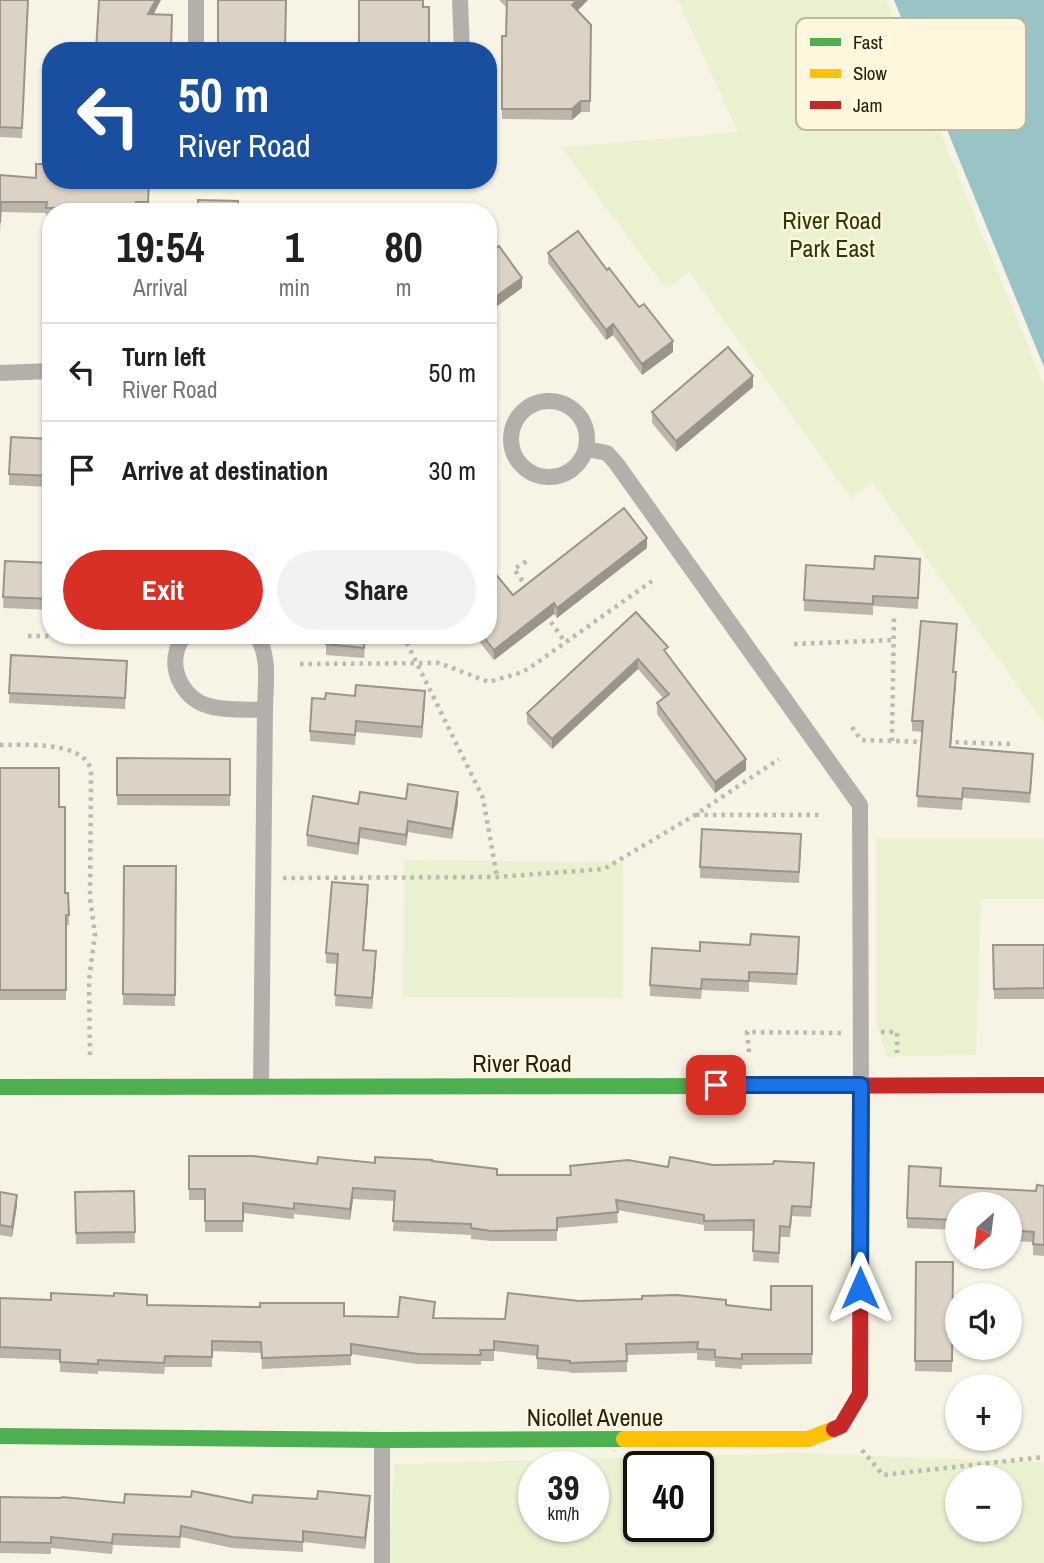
<!DOCTYPE html>
<html lang="en">
<head>
<meta charset="utf-8">
<style>
	body { margin:0; font-family:"Archivo Narrow",sans-serif; background:#f2f2f2; color:#202124; height:100vh; display:flex; flex-direction:column; font-size:26px; white-space:nowrap }
	* { box-sizing:border-box; margin:0 }
	p { font-size:23px; color:#757577 }
	.icon { flex:none; width:38px; height:38px; fill:none; stroke:currentColor; stroke-width:2; stroke-linecap:round; stroke-linejoin:round }
	.map { position:relative; flex:1; overflow:hidden }
	.sheet { position:absolute; left:42px; top:203px; width:455px; height:441px; display:flex; flex-direction:column; background:#fff; border-radius:28px; box-shadow:0 2px 5px #0004 }
	.sheet>* { flex:none }
	.hud { position:absolute; left:42px; top:42px; width:455px; height:147px; border-radius:28px; box-shadow:0 2px 5px #0004; background:#1a4fa0; color:#fff; overflow:hidden }
	.needle { width:46px; rotate:208deg }
	.tools { position:absolute; left:945px; top:1192px; display:grid; gap:14px }
	.tools a { display:grid; place-items:center; width:77px; height:77px; border-radius:50%; background:#fff; box-shadow:0 2px 5px #0004; font-size:35px }
	.speed { position:absolute; left:518px; top:1451px; display:flex; gap:14px; font-size:35px; font-weight:700; text-align:center }
	.speed>* { display:grid; place-content:center; width:91px; height:91px; border-radius:50%; background:#fff; box-shadow:0 2px 5px #0004; line-height:1 }
	.speed small { font-size:18px; font-weight:400 }
	.speed .limit { border:4px solid #111; border-radius:10px; background:#fff; color:#111 }
	.pin { position:absolute; display:grid; place-items:center; width:60px; height:60px; color:#fff; margin:-30px; border-radius:14px; box-shadow:0 4px 10px #0006 }
	.me { position:absolute; width:77px; margin:-38px; rotate:0deg; stroke-linejoin:round; filter:drop-shadow(0 0 5px #0008) }
	.turn { display:flex; align-items:center; gap:24px; height:147px; padding:0 21px; font-size:32px }
	.turn .icon { width:91px; height:91px; stroke-width:2.5 }
	.turn b { display:block; font-size:49px; line-height:60px }
	.eta { display:flex; justify-content:space-evenly; align-items:center; height:119px; text-align:center }
	.eta b { font-size:42px; font-weight:700; line-height:49px }
	.button { display:flex; gap:14px; margin-top:auto; padding:14px 21px }
	.button a { flex:1; height:80px; border-radius:42px; background:#d93025; color:#fff; font-size:28px; font-weight:700; line-height:80px; text-align:center }
	.button a+a { background:#f2f2f2; color:#202124 }
	ul { padding:0; list-style:none }
	li { display:flex; align-items:center; gap:21px; height:98px; padding:0 21px; border-top:2px solid #e0e0e0 }
	li div { flex:1 }
	li b { display:block; font-size:26px }
	li em { font-style:normal }
	.map>svg:first-child { display:block }
	.green { fill:#eaf1d1; fill-rule:evenodd }
	.water { fill:#98c4c6 }
	.lines { fill:none; stroke-linecap:round; stroke-linejoin:round }
	.path { stroke:#bcb8b2; stroke-width:4.5; stroke-dasharray:3.5 5; stroke-linecap:butt }
	.lane { stroke:#b5afac; stroke-width:16 }
	.fast { stroke:#4caf50; stroke-width:16 }
	.slow { stroke:#ffc107; stroke-width:16 }
	.jam { stroke:#c62828; stroke-width:16 }
	.wall { fill:#bdb5aa }
	.shaded-wall { fill:#9a948b }
	.building { fill:#dcd3c6; stroke:#9a948b; stroke-width:2 }
	.route-casing { stroke:#114b97; stroke-width:18 }
	.route { stroke:#1a73e8; stroke-width:12 }
	.labels { text-anchor:middle; dominant-baseline:central; stroke-width:5; stroke-linejoin:round; paint-order:stroke }
	.park-label { font-size:24px; fill:#2c3901; stroke:#fef7de }
	.street-label { font-size:24px; fill:#242115; stroke:#fef7de }
	.key { fill:#fef7de; stroke:#bdb7a2; stroke-width:2 }
	.key-label { font-size:19px; fill:#242115 }
</style>
</head>
<body>
<div class="map">
<svg width="1044" height="1563" viewBox="0 0 1044 1563">
	<rect width="100%" height="100%" fill="#f7f3e5"/>
	<g class="green">
		<path d="M678 0H886L1044 385V723L872 482 851 498 689 272 666 289 561 147 738 132Z"/>
		<path d="M876 838H1044V899H981L976 1055 887 1057 876 1022Z"/>
		<path d="M404 860 623 862V998L403 997Z"/>
		<path d="M796 1453 1044 1462V1563H389L394 1464ZM534 1466H593V1526H534ZM639 1466H698V1526H639ZM957 1477H1010V1530H957Z"/>
	</g>
	<path class="water" d="M894 0H1044V367Z"/>
	<g class="lines">
		<g class="path">
			<path d="M527 588 514 569 530 559"/>
			<path d="M546 615 565 642"/>
			<path d="M403 635 483 798 497 877"/>
			<path d="M28 636 132 637"/>
			<path d="M794 644 894 640"/>
			<path d="M300 664 439 663 489 682 519 673 528 669 652 581"/>
			<path d="M852 727 861 740 925 742"/>
			<path d="M892 741 894 615"/>
			<path d="M947 742 1011 744"/>
			<path d="M0 745C22 745 80 741 90 767 91 770 91 774 91 778L90 898 95 934 89 980 90 1057"/>
			<path d="M696 815H819"/>
			<path d="M283 878 497 877 604 869 695 815 779 759"/>
			<path d="M881 1032H897V1053"/>
			<path d="M749 1052 747 1032 841 1033"/>
			<path d="M862 1450 883 1475 1044 1457"/>
		</g>
		<g class="lane">
			<path d="M196 0V51"/>
			<path d="M460 0 462 51"/>
			<path d="M0 373 51 371"/>
			<circle cx="549" cy="439" r="38"/>
			<path d="M587 449 607 453 616 463 860 805 861 1085"/>
			<path d="M185 635C182 640 178 645 177 650 170 674 186 700 209 706 226 711 247 709 265 710 265 686 271 656 256 635"/>
			<path d="M261 1086 265 710"/>
			<path d="M382 1440V1563"/>
		</g>
		<g class="fast">
			<path d="M0 1087 753 1086"/>
			<path d="M0 1436 382 1440 624 1439"/>
		</g>
		<path class="slow" d="M624 1439H808L834 1429"/>
		<g class="jam">
			<path d="M753 1086 1044 1085"/>
			<path d="M834 1429 841 1426 860 1394 861 1085"/>
		</g>
	</g>
	<g class="wall">
		<path d="M0 0H28L22 138 0 137Z"/>
		<path d="M499 0H588L577 11 591 25 590 112H581L572 120 502 119V36H506L507 8Z"/>
		<path d="M0 175 36 178 149 180 148 212H51V218H46V213L1 212 0 234Z"/>
		<path d="M548 253 607 270 639 307 673 352 642 375 613 335 606 340 548 263Z"/>
		<path d="M753 387 676 452 652 423V412Z"/>
		<path d="M51 439V487L9 485V474Z"/>
		<path d="M647 548 557 618 554 614 494 660 474 635H488L513 595Z"/>
		<path d="M5 561 51 563V610L3 608Z"/>
		<path d="M874 569H920L918 609 873 606V615L804 611V600Z"/>
		<path d="M636 612 668 655 746 770 715 793 657 714V703L663 698 638 669 552 749 527 723V713Z"/>
		<path d="M326 635H366L364 658 326 655Z"/>
		<path d="M957 635 954 672 956 683 951 747 1033 764 1030 803 963 798 962 810 917 807 922 732 912 731V721Z"/>
		<path d="M11 655 127 661 125 709 9 703Z"/>
		<path d="M325 699 425 701 422 738 356 732 355 745 310 741V731Z"/>
		<path d="M117 758 230 759V806L117 805Z"/>
		<path d="M0 768 59 807 65 893H68L69 925H66V1000H0Z"/>
		<path d="M406 799 458 803 452 839 408 832 406 846 360 838 358 855 307 846V835L358 804Z"/>
		<path d="M801 844 799 883 700 878V867Z"/>
		<path d="M124 866H176L175 1006 123 1005Z"/>
		<path d="M368 896 364 950 376 962 372 1009 335 1006 337 964 326 963V953Z"/>
		<path d="M993 945H1044V999H994Z"/>
		<path d="M799 948 797 985 749 982V992L702 990 701 999 650 996V985L700 951Z"/>
		<path d="M189 1156 317 1164 432 1161 497 1175H570V1166L668 1167 713 1165 814 1174 811 1217 792 1216 790 1237H780L779 1263 753 1261 754 1231H704V1225L617 1210 618 1223 557 1228V1241H491L471 1239V1235L393 1231 394 1201 353 1199 350 1220 294 1214V1219L243 1213V1232H205V1200H189Z"/>
		<path d="M941 1186 1036 1191 1044 1186V1256L1033 1255V1242L1010 1241V1204H957V1230L907 1228V1218Z"/>
		<path d="M134 1191 135 1243 76 1244 75 1192Z"/>
		<path d="M0 1192 17 1205 12 1237 0 1235Z"/>
		<path d="M916 1262H953L952 1372 915 1371Z"/>
		<path d="M812 1286V1364L742 1365V1369L715 1367V1361L697 1360V1353L627 1355V1372L570 1373V1372L537 1369V1356L494 1351V1361H481V1365L418 1364 351 1354V1365L262 1369 261 1353 212 1351V1367H165L164 1374 98 1371V1374L60 1372V1360L0 1358V1298L344 1316 398 1317 435 1313 434 1318 505 1319 579 1301 726 1305 771 1310Z"/>
		<path d="M0 1497 124 1503H252L370 1507 365 1549 303 1542V1552L232 1548 181 1537 180 1548 113 1545 112 1554 51 1548V1554L0 1553Z"/>
	</g>
	<g class="shaded-wall">
		<path d="M156 0H161L148 25V14Z"/>
		<path d="M577 0H588L572 16V5Z"/>
		<path d="M581 101V112L572 120V109Z"/>
		<path d="M522 278V288L488 313V302Z"/>
		<path d="M613 324V335L606 340V330Z"/>
		<path d="M673 341V352L642 375V364Z"/>
		<path d="M753 376V387L676 452V441Z"/>
		<path d="M647 538V548L557 618V608Z"/>
		<path d="M554 603V614L494 660V650Z"/>
		<path d="M638 659V669L552 749V739Z"/>
		<path d="M956 672V683L950 758V747Z"/>
		<path d="M425 691V701L422 738V727Z"/>
		<path d="M746 759V770L715 793V782Z"/>
		<path d="M458 792V803L452 839V829Z"/>
		<path d="M408 821V832L406 846V835Z"/>
		<path d="M360 828V838L358 855V844Z"/>
		<path d="M368 885V896L363 961V950Z"/>
		<path d="M376 951V962L372 1009V998Z"/>
		<path d="M353 1188V1199L350 1220V1209Z"/>
		<path d="M17 1195V1205L12 1237V1227Z"/>
		<path d="M370 1496V1507L365 1549V1538Z"/>
	</g>
	<g class="building">
		<path d="M0 0H28L22 128 0 127Z"/>
		<path d="M99 0H156L148 14 172 15 171 51H96Z"/>
		<path d="M218 0H286L285 51H218Z"/>
		<path d="M359 0H423V7H429V51H359Z"/>
		<path d="M507 0H577L572 5 591 25 590 101H581L572 109H502V36H506Z"/>
		<path d="M36 164H51V180H149L148 202H136V207L46 208 47 202H1L0 223V175L36 178Z"/>
		<path d="M198 200 238 201V212H198Z"/>
		<path d="M578 231 607 270 609 268 639 307 644 304 673 341 642 364 613 324 606 330 548 253Z"/>
		<path d="M499 246 522 278 488 302V254Z"/>
		<path d="M728 347 753 376 676 441 652 412Z"/>
		<path d="M11 437 51 439V476L9 474Z"/>
		<path d="M624 508 647 538 557 608 554 603 494 650 482 635H488V565L513 595Z"/>
		<path d="M875 556 920 559 918 598 873 596V604L804 600 806 565 874 569Z"/>
		<path d="M5 561 51 563V599L3 597Z"/>
		<path d="M636 612 668 647 664 650 746 759 715 782 657 703 669 694 638 659 552 739 527 713Z"/>
		<path d="M921 621 957 624 953 672H956L950 747 1033 754 1030 793 963 788 962 799 917 796 923 721H912Z"/>
		<path d="M326 635H365L364 648 326 644Z"/>
		<path d="M11 655 127 661 125 698 9 693Z"/>
		<path d="M356 685 425 691 422 727 356 721 355 735 310 731 312 698 325 699 326 693 355 696Z"/>
		<path d="M117 758 230 759V795H117Z"/>
		<path d="M0 768H59V807H65V893H68L69 915H66V990H0Z"/>
		<path d="M408 784 458 792 452 829 408 821 406 835 360 828 358 844 307 835 313 796 358 804 360 792 406 799Z"/>
		<path d="M702 829 801 834 799 872 700 867Z"/>
		<path d="M124 866H176L175 995 123 994Z"/>
		<path d="M332 882 368 885 363 950 376 951 372 998 335 995 338 954 326 953Z"/>
		<path d="M751 934 799 937 797 974 749 972V981L702 979 701 989 650 985 652 948 700 951V942L750 945Z"/>
		<path d="M993 945H1044V988L994 989Z"/>
		<path d="M189 1156H253L317 1164 318 1157 375 1163V1157L432 1160V1161L497 1169V1175H571L570 1166 628 1160 668 1167 670 1157 713 1165 773 1164 774 1161 814 1163 811 1207 792 1206 790 1227 780 1226 779 1253 753 1251 754 1220 704 1221V1215L616 1200 618 1212 557 1218V1230L491 1231 471 1228V1224L393 1221 395 1191 353 1188 350 1209 294 1203V1209L243 1203V1221H205V1189H189Z"/>
		<path d="M909 1166 941 1168 940 1186 1036 1191 1037 1185 1044 1186V1245L1033 1244 1034 1232 1010 1230V1204H957V1220L907 1218Z"/>
		<path d="M134 1191 135 1232 76 1233 75 1192Z"/>
		<path d="M0 1192 17 1195 12 1227 0 1225Z"/>
		<path d="M916 1262H953L952 1361H915Z"/>
		<path d="M771 1286H812V1354H742V1359L715 1357V1350L697 1349 698 1342 626 1344 627 1361 570 1363V1361L537 1358 538 1346 494 1341V1350H480L481 1355 418 1354 351 1344V1355L262 1358 261 1342 212 1341V1357L165 1356 164 1363 98 1360V1364L60 1362V1350L0 1347V1298L51 1300V1293L114 1296V1293L147 1295V1305L260 1307V1303H344V1316L398 1317 400 1297 435 1302 433 1318 505 1319 508 1293 579 1301 642 1299V1296L677 1295 726 1300V1305L771 1310Z"/>
		<path d="M192 1491 252 1503 253 1495 317 1499 318 1491 370 1496 365 1538 303 1531V1542L232 1537 181 1526 180 1537 113 1534 112 1543 51 1537V1543L0 1542V1497L61 1498 62 1497 124 1503 125 1494 191 1497Z"/>
	</g>
	<g class="lines">
		<defs>
			<path id="route" d="M716 1085H861L860 1288"/>
		</defs>
		<use href="#route" class="route-casing"/>
		<use href="#route" class="route"/>
	</g>
	<g class="labels">
		<g class="park-label">
			<text x="832" y="220">River Road<tspan x="832" dy="28">Park East</tspan></text>
		</g>
		<g class="street-label">
			<text x="522" y="1063">River Road</text>
			<text x="595" y="1417">Nicollet Avenue</text>
		</g>
	</g>
	<rect x="796" y="18" width="230" height="112" rx="10" class="key"/>
	<rect x="810" y="38" width="31" height="8" fill="#4caf50"/>
	<rect x="810" y="69" width="31" height="9" fill="#ffc107"/>
	<rect x="810" y="101" width="31" height="8" fill="#c62828"/>
	<g class="key-label">
		<text x="853" y="49">Fast</text>
		<text x="853" y="80">Slow</text>
		<text x="853" y="112">Jam</text>
	</g>
</svg>
<div class="tools">
<a><svg class="needle" viewBox="-14 -14 28 28"><path d="M0-13l5 13h-10z" fill="#e53935"/><path d="M0 13l5-13h-10z" fill="#757577"/></svg></a>
<a><svg class="icon" aria-label="sound" viewBox="0 0 24 24"><path d="M4 9h4l5-4v14l-5-4H4zM17 9q2 3 0 6"/></svg></a>
<a>+</a>
<a>−</a>
</div>
<div class="speed"><div>39<small>km/h</small></div><div class="limit">40</div></div>
<div class="pin" style="left:716px;top:1085px;background:#d93025"><svg class="icon" aria-label="arrive" viewBox="0 0 24 24"><path d="M6 21V4h12l-3 4 3 4H6"/></svg></div>
<svg class="me" style="left:860px;top:1288px" viewBox="-20 -20 40 40"><path d="M0-17L14 15 0 8-14 15z" fill="#1a73e8" stroke="#fff" stroke-width="4"/></svg>
<div class="hud">
<div class="turn"><svg class="icon" aria-label="left" viewBox="0 0 24 24"><path d="M17 20v-9H6M10 6l-5 5 5 5"/></svg><div><b>50 m</b>River Road</div></div>
</div>
<section class="sheet">
<div class="eta">
<div><b>19:54</b><p>Arrival</p></div>
<div><b>1</b><p>min</p></div>
<div><b>80</b><p>m</p></div>
</div>
<ul>
<li><svg class="icon" aria-label="left" viewBox="0 0 24 24"><path d="M17 20v-9H6M10 6l-5 5 5 5"/></svg><div><b>Turn left</b><p>River Road</p></div><em>50 m</em></li>
<li><svg class="icon" aria-label="arrive" viewBox="0 0 24 24"><path d="M6 21V4h12l-3 4 3 4H6"/></svg><div><b>Arrive at destination</b></div><em>30 m</em></li>
</ul>
<div class="button"><a>Exit</a><a>Share</a></div>
</section>
</div>
</body>
</html>
